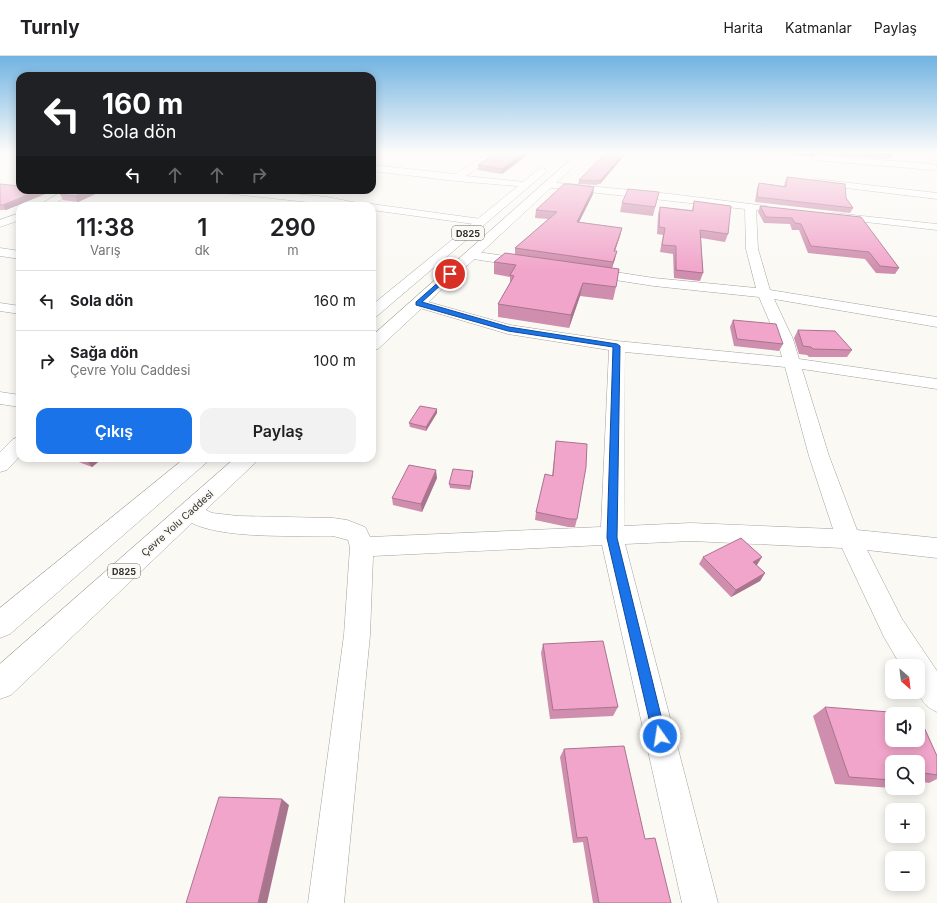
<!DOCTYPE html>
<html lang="tr">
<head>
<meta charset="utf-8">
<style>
	body { margin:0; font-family:Inter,sans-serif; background:#f2f2f2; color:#202124; height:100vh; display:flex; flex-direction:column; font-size:15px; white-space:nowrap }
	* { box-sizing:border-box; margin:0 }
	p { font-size:13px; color:#757577 }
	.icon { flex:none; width:22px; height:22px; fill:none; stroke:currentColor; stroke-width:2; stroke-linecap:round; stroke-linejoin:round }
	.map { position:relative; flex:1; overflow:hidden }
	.details { position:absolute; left:16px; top:146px; width:360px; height:260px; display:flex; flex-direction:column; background:#fff; border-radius:12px; box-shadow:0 2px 10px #0003 }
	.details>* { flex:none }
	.banner { position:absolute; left:16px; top:16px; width:360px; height:122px; border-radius:12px; box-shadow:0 2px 10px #0003; background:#202124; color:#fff; overflow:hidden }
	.needle { width:26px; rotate:152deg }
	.fabs { position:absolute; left:885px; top:603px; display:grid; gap:8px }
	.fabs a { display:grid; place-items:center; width:40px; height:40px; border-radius:8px; background:#fff; box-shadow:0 2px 10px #0003; font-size:20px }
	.pin { position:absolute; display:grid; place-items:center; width:34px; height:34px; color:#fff; margin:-17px; border:2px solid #fff; border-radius:50%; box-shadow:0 1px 4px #0007 }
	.me { position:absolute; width:44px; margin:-22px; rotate:347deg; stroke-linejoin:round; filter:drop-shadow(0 0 3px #0008) }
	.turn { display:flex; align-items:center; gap:14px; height:84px; padding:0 20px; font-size:18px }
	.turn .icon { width:52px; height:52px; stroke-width:2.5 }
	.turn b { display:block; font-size:28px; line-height:34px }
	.lanes { display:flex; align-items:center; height:38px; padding:0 20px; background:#0003; justify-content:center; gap:20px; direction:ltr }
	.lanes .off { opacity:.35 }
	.eta { display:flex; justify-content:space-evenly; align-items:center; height:68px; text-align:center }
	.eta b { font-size:24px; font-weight:600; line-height:28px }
	.primary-button { display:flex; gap:8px; margin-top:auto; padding:8px 20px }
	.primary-button a { flex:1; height:46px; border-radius:12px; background:#1a73e8; color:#fff; font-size:16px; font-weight:600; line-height:46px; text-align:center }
	.primary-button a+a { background:#f2f2f2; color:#202124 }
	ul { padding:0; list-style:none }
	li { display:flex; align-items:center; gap:12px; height:60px; padding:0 20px; border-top:1px solid #e0e0e0 }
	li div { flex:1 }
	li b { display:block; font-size:15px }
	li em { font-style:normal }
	header { display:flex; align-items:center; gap:24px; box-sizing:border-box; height:56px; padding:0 20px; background:#fff; border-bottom:1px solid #e0e0e0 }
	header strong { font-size:19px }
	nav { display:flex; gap:22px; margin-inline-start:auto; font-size:14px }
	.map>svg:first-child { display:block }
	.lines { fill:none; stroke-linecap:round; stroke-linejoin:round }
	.minor-casing { stroke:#a3a19d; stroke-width:1 }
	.trunk-casing { stroke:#a3a19d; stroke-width:1 }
	.minor { fill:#fff; fill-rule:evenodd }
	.trunk { fill:#fff; fill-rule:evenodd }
	.wall { fill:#cf8eae }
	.shaded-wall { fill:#a9748d }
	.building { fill:#f1a5ca; stroke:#a9748d }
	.route { fill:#1a73e8; stroke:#114b97 }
	.labels { text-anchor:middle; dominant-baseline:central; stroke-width:3.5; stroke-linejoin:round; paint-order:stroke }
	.shield { fill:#faf9f4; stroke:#6c6b69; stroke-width:1 }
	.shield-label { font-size:9px; font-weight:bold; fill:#2f2e2d }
	.street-label { font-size:10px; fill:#2f2e2d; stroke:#faf9f4 }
</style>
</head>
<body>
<header>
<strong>Turnly</strong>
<nav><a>Harita</a><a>Katmanlar</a><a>Paylaş</a></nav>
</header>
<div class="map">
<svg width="937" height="847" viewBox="0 0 937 847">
	<rect width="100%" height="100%" fill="#faf9f4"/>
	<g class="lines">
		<defs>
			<g id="minor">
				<path d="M492 96H502L466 120 525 126 529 127 530 129 529 131 456 125 372 115V109L455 118Z"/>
				<path d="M816 99 933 108 936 109 937 112 933 114 813 104 812 102Z"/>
				<path d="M816 123 937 137V143L813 128 811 126 813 124Z"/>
				<path d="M547 126 671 138 767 150 768 152 767 154H756L758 193 770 234 937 261V271L774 243 793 283 799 303 937 323V333L802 313 829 400 857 474 937 482V502L867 494 902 563 937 615V656C915 646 918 631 918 610H901L884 581 842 492 691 485 625 488 718 847H682L602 489 373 500 370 579 344 847H308L344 579 350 491 348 484 333 480C300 479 194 486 178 455L181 449 189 446 212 457 238 460 333 462 347 464 365 471 370 481 601 471 609 294 508 278 413 250 411 247 413 244 418 243 510 269 617 285 782 301 777 283 759 241 654 230 589 220 584 219 582 216 584 213 589 212 654 222 756 232 746 193 745 153 543 131 542 129ZM625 296 785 311 809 400 833 473 691 467 624 470Z"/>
				<path d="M64 134H76L51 150H38Z"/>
				<path d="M219 134H256L327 141 368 149 372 148 481 163 485 164 487 166 485 168 481 169 372 154V150H344L224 137Z"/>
				<path d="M20 157V164L0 171V164Z"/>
				<path d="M834 157 937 168V174L830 162 828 160 830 158Z"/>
				<path d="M0 192 20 195V203L0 200Z"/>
				<path d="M471 195 525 203 530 204 531 207 530 210 525 211 467 202 465 199 467 196Z"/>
				<path d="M0 247 20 250V258L0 255Z"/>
				<path d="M0 336 20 339V351L0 348Z"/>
				<path d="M20 381V400L7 414 0 416V396L13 383Z"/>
			</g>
			<g id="trunk">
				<path d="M579 96H589L378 293 372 294V280Z"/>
				<path d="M542 112 545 113 547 115 545 117 377 260 372 262V249L539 113Z"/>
				<path d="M185 402H210L206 407 10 578 0 582V552Z"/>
				<path d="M235 402H259L255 407 11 639 0 643V608Z"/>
			</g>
		</defs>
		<use href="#minor" class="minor-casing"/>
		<use href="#trunk" class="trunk-casing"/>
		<use href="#minor" class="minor"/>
		<use href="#trunk" class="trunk"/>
	</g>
	<g class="wall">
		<path d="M531 96 502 118 478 114V109Z"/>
		<path d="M607 96H627L600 128H598L597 129 578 128 579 124Z"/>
		<path d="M790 96H890L892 99 890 103 816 98 812 100 790 99Z"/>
		<path d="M787 121 846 142 853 152 850 157 755 146 757 132 759 127 784 130 785 126Z"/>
		<path d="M0 128 20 134H43L45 138 6 154H0Z"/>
		<path d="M67 134H104L78 146 63 144 60 138Z"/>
		<path d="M659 136 653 160 620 156 622 147Z"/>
		<path d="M593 138 579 166 622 172 620 180 615 195V203L612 212 616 231 613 244 580 240 569 272 498 261V248L510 227V221L494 218V206L515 198V192L548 163 535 162 536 154Z"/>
		<path d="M694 145 728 178 725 186 701 182 703 217 700 225 674 222 673 198 660 196 663 179 657 178 658 158 660 151 692 154Z"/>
		<path d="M760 150 861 161 899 212 895 218 876 217 865 203 808 197 799 174H792L790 168 764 167 758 156Z"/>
		<path d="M733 264 783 288 779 295 734 290 730 271Z"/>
		<path d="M798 274 852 294 847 301H809L807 299 799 298 794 282Z"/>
		<path d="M437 353V357L426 375 410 371 409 367Z"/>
		<path d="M556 385 577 463 575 471H568L535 464 536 456 552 420Z"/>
		<path d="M68 402H103L92 411Z"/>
		<path d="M473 415V419L470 434 450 432 449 428Z"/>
		<path d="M437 422 422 456 393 449 392 442Z"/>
		<path d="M703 501 757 509H756L765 517 760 525 731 541 699 508Z"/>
		<path d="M543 588 618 651 613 660 550 663 541 597Z"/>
		<path d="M825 651 937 700V723L929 727 918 725V706H892V732L835 728 813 660Z"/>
		<path d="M564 693 645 783 671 847H593L583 786 573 787 560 701Z"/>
	</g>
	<g class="shaded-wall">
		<path d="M526 96H531L502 118V113Z"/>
		<path d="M625 96H627L600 128 601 124Z"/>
		<path d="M813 96H817L816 98 812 100Z"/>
		<path d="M594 131 593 138 575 174 577 166Z"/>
		<path d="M39 134H43L45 138 6 154 3 149Z"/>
		<path d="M89 134H104L78 146 75 140Z"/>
		<path d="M622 172 620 180 612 203 614 195Z"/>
		<path d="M617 195 615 203 611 214 613 206Z"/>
		<path d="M583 227 580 240 569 272 571 259Z"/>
		<path d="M437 353V357L426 375V371Z"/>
		<path d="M85 402H103L92 411Z"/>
		<path d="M436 414 437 422 422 456 421 448Z"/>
		<path d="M473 415V419L470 434V430Z"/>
		<path d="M762 501 757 509 748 513 753 506Z"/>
		<path d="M765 517 760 525 731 541 736 534Z"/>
		<path d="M282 743 289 749 267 847H258Z"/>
	</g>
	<g class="building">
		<path d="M498 96H526L502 113 478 109Z"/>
		<path d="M607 96H625L601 124H598V125L579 124Z"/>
		<path d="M847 96H890L892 99Z"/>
		<path d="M787 121 845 128 846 142 853 152 757 141 759 127 786 131Z"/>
		<path d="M0 128 20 130V134H39L3 149H0Z"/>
		<path d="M564 128H571L594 131 577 166 622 172 614 195H617L613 206 515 192 557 156 536 154Z"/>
		<path d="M628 133 659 136 655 151 622 147Z"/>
		<path d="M67 134H89L75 140 60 138Z"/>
		<path d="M694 145 731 150 728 178 700 174 703 217 676 214V190L662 189 665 172 659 171 660 151 693 155Z"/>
		<path d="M760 150 861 161 899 212 880 210 869 196 811 190 801 168 795 167 792 162 766 161Z"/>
		<path d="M505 197 619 213 616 231 583 227 571 259 498 248 514 220 510 219 516 209 494 206Z"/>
		<path d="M733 264 776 268 783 288 737 283Z"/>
		<path d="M798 274 835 275 852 294 813 293 811 291 803 290Z"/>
		<path d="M420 350 437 353 426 371 409 367Z"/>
		<path d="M20 373V377L17 376Z"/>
		<path d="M556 385 587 388 586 411 577 463H570L536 456 545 418 553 420Z"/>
		<path d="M409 409 436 414 421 448 392 442Z"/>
		<path d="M453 413 473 415 470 430 449 428Z"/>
		<path d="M741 482 762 501 753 506 765 517 736 534 703 501Z"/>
		<path d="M603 585 618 651 553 654 543 588Z"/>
		<path d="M825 651 915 658H892V684H918V658L937 700V719L918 716V706H892V724L849 721Z"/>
		<path d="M624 690 645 783 655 782 671 847H599L587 781 577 782 564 693Z"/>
		<path d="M219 741 282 743 258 847H186Z"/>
	</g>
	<linearGradient id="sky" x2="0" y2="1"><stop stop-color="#71b3e2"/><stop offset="0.45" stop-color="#fdfcfa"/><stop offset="1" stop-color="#fdfcfa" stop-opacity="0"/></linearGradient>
	<rect width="937" height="214" fill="url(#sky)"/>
	<path class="route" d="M450 216 452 218V219L422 246 509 271 617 288 620 290 617 482 666 680 664 684 660 686 655 684 653 680 607 482 613 291 508 275 416 249V246Z"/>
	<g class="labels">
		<g class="shield">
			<rect x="452" y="170" width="32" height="14" rx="3"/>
			<rect x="108" y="508" width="32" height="14" rx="3"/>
		</g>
		<g class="shield-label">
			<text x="468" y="177">D825</text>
			<text x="124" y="515">D825</text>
		</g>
		<g class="street-label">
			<text transform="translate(177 467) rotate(-42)">Çevre Yolu Caddesi</text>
		</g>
	</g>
</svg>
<div class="fabs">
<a><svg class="needle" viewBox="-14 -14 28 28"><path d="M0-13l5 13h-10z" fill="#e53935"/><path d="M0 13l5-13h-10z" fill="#757577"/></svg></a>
<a><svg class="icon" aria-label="sound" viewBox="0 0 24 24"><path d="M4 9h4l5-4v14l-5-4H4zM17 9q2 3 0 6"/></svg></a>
<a><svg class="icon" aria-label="search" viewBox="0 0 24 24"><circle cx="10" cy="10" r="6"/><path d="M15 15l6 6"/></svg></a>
<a>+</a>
<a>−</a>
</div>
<div class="pin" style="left:450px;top:218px;background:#d93025"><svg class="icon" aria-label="arrive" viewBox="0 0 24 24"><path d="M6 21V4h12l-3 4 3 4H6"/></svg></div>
<svg class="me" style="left:660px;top:680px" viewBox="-20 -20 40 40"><circle r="17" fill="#1a73e8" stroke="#fff" stroke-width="3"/><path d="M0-11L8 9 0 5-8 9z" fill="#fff"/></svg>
<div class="banner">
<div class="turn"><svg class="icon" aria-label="left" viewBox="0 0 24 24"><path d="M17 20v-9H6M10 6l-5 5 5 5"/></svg><div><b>160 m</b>Sola dön</div></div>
<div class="lanes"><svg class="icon" aria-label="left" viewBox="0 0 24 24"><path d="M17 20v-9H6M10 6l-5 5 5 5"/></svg><svg class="icon off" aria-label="ahead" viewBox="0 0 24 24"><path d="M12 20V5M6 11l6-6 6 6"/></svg><svg class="icon off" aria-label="ahead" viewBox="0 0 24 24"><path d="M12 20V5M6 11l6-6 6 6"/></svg><svg class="icon off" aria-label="right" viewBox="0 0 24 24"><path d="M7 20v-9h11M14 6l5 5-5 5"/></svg></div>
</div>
<section class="details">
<div class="eta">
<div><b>11:38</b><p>Varış</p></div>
<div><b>1</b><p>dk</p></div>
<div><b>290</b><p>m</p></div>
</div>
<ul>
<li><svg class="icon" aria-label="left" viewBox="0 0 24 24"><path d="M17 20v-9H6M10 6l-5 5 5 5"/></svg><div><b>Sola dön</b></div><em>160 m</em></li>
<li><svg class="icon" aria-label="right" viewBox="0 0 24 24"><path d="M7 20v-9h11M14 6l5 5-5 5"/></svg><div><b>Sağa dön</b><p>Çevre Yolu Caddesi</p></div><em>100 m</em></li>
</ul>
<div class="primary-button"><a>Çıkış</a><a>Paylaş</a></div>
</section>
</div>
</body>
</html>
